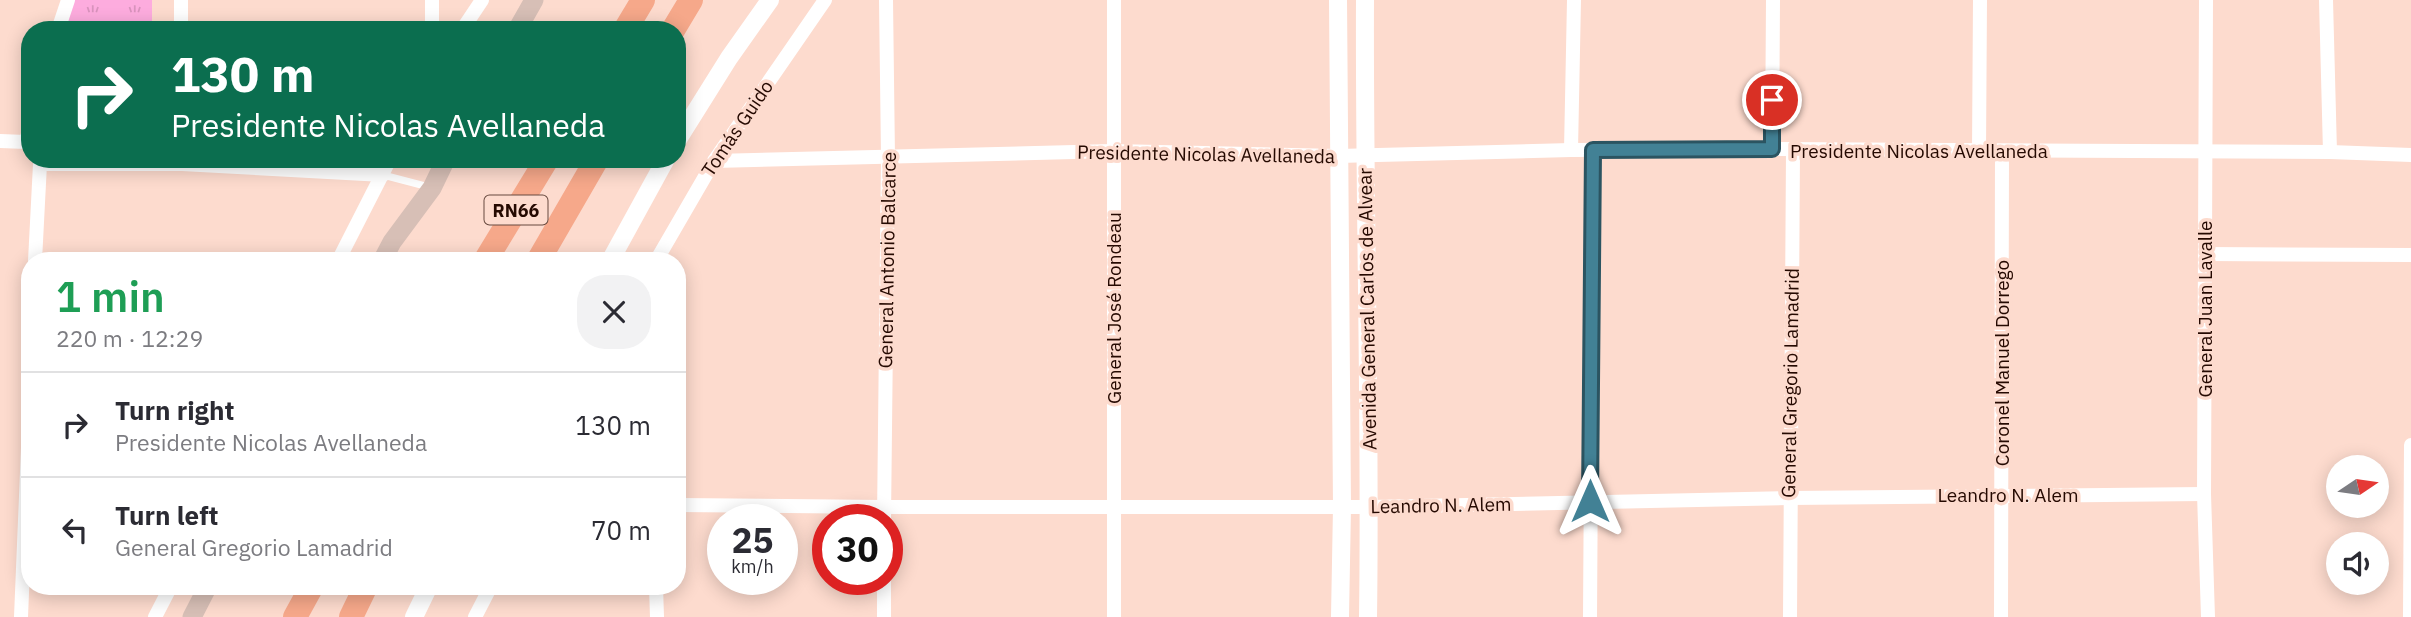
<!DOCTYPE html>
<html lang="en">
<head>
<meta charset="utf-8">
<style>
	body { margin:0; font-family:"IBM Plex Sans",sans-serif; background:#f2f2f3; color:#2b2b33; height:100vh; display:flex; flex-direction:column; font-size:26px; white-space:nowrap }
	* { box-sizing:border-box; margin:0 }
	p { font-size:23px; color:#7c7c81 }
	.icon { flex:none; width:38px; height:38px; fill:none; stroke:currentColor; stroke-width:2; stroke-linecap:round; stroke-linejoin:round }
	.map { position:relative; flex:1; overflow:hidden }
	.sheet { position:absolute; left:21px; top:252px; width:665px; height:343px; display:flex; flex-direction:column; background:#fff; border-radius:28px; box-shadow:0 4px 18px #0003 }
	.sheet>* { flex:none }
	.guide { position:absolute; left:21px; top:21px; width:665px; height:147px; border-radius:28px; box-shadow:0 4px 18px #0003; background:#0b6e4f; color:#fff; overflow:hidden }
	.needle { width:46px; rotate:77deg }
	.buttons { position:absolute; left:2326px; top:455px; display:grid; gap:14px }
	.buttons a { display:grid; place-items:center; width:63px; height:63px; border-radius:50%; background:#fff; box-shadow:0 4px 18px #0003; font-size:35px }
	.speed { position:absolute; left:707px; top:504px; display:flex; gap:14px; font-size:35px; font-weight:700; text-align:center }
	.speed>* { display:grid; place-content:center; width:91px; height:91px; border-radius:50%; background:#fff; box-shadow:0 4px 18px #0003; line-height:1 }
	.speed small { font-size:18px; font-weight:400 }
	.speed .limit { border:10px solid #d22; background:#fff; color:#111 }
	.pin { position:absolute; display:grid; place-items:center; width:60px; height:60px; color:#fff; margin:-30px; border:4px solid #fff; border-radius:50%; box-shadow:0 2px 7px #0007 }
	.me { position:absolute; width:77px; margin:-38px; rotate:0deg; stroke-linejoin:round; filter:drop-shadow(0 0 5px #0008) }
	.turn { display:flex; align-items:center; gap:24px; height:147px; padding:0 35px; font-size:32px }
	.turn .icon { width:91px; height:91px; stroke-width:2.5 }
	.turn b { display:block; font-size:49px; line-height:60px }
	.round { display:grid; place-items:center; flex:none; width:74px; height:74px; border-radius:28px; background:#f2f2f3 }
	.headline { display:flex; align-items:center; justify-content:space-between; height:119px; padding:0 35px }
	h1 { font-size:42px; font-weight:600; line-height:52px; color:#1e9e55 }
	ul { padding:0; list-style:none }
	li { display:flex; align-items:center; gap:21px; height:105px; padding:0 35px; border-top:2px solid #e1e1e2 }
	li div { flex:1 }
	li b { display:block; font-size:26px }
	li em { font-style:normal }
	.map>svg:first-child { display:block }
	.grass { fill:url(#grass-tufts) }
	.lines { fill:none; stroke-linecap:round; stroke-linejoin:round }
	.service { stroke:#fff; stroke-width:7 }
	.minor { stroke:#fff; stroke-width:14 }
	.tertiary { stroke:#fff; stroke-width:18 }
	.secondary { stroke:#d7bfb6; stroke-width:19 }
	.motorway { stroke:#f6a88a; stroke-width:24 }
	.route-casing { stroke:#2b5461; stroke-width:18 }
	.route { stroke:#428195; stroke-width:12 }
	.labels { text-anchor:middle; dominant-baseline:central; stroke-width:7; stroke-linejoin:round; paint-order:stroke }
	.shield { fill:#fddbce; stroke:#66483e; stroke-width:2 }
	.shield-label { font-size:18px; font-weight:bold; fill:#250901 }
	.street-label { font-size:19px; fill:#250901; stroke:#fddbce }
</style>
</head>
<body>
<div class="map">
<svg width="2411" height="617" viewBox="0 0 2411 617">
	<defs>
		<pattern id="grass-tufts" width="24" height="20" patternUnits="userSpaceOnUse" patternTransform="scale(1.75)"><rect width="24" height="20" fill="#fdacde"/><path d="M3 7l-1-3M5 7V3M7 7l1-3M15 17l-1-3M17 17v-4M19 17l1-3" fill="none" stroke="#d993bd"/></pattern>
	</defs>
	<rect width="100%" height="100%" fill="#fddbce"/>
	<path class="grass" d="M74 0H152V30H64Z"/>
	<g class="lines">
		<path class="service" d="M383 175 429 187"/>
		<g class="minor">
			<path d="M181 0V30"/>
			<path d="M432 0V30"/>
			<path d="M2206 0 2204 494 2208 617"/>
			<path d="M2326 0 2330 152"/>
			<path d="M58 30 68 0"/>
			<path d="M462 30 482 0"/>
			<path d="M0 141 26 142"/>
			<path d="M26 142 30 125"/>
			<path d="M1772 149 1773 0"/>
			<path d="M1571 150 1574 0"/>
			<path d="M1979 152 1980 0"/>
			<path d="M714 161 1113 151 1338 156 1571 150 1772 149 2330 152 2411 155"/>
			<path d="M40 164H182L383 175"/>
			<path d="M2206 254 2411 255"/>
			<path d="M35 261 40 164"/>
			<path d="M338 261 390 159"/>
			<path d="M656 261 714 161 825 0"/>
			<path d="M677 505 884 507H1370L1789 498 2204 494"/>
			<path d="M884 520 888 157 886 0"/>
			<path d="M884 579V617"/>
			<path d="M656 586 657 617"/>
			<path d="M21 617 30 399"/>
			<path d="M155 617 171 586"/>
			<path d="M475 617 491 586"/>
			<path d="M1114 617V0"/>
			<path d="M1590 617 1593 150"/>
			<path d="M1790 617 1793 150"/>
			<path d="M2001 617 2002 152"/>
			<path d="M2410 617 2411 445"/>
		</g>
		<g class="tertiary">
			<path d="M1338 0 1342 507 1340 617"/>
			<path d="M1365 0C1364 206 1371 411 1368 617"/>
			<path d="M677 141 729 58 770 0"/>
			<path d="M610 261 666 159"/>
			<path d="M414 617 429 586"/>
		</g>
		<g class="secondary">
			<path d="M517 30 534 0"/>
			<path d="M382 261 392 242 432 188 446 159"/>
			<path d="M192 617 208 586"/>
		</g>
		<g class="motorway">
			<path d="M625 30 643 0"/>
			<path d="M673 30 691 0"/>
			<path d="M485 261 547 159"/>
			<path d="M538 261 597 159"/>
			<path d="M295 617 312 586"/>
			<path d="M351 617 366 586"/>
		</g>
	</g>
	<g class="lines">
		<defs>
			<path id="route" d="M1590 501 1593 150 1772 149V100"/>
		</defs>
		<use href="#route" class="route-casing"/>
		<use href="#route" class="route"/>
	</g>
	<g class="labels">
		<rect class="shield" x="484.5" y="195.5" width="63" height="29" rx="5"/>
		<g class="shield-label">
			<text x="516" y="210">RN66</text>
		</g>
		<g class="street-label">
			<text transform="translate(737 128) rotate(-56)">Tomás Guido</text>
			<text x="1919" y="151">Presidente Nicolas Avellaneda</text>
			<text transform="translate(1206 154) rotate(1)">Presidente Nicolas Avellaneda</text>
			<text transform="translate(887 260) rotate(-89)">General Antonio Balcarce</text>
			<text transform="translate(1114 308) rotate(-90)">General José Rondeau</text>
			<text transform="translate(1367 309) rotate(-91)">Avenida General Carlos de Alvear</text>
			<text transform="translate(2205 309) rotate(-90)">General Juan Lavalle</text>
			<text transform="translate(2002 363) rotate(-90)">Coronel Manuel Dorrego</text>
			<text transform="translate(1790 383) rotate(-89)">General Gregorio Lamadrid</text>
			<text x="2008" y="495">Leandro N. Alem</text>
			<text transform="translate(1441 505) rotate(-1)">Leandro N. Alem</text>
		</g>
	</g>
</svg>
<div class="buttons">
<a><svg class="needle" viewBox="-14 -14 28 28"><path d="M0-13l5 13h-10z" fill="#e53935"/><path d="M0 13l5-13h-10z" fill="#7c7c81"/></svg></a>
<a><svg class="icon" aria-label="sound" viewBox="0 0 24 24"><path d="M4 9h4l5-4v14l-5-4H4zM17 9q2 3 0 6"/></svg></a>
</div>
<div class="speed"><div>25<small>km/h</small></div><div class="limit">30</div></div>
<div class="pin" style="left:1772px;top:100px;background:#d93025"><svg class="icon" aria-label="arrive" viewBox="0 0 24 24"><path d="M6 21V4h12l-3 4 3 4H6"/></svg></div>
<svg class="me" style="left:1590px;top:501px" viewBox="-20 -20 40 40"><path d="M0-17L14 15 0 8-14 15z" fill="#428195" stroke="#fff" stroke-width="4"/></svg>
<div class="guide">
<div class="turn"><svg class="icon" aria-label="right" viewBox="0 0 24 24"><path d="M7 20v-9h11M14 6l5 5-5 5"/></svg><div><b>130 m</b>Presidente Nicolas Avellaneda</div></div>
</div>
<section class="sheet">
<div class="headline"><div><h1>1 min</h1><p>220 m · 12:29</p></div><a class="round"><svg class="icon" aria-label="close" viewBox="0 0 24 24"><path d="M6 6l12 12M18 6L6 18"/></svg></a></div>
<ul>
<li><svg class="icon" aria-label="right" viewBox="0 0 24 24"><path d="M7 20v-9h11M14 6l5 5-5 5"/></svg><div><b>Turn right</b><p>Presidente Nicolas Avellaneda</p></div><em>130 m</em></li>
<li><svg class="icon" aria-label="left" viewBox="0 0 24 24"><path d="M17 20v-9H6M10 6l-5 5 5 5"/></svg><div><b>Turn left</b><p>General Gregorio Lamadrid</p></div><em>70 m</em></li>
</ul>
</section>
</div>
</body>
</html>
